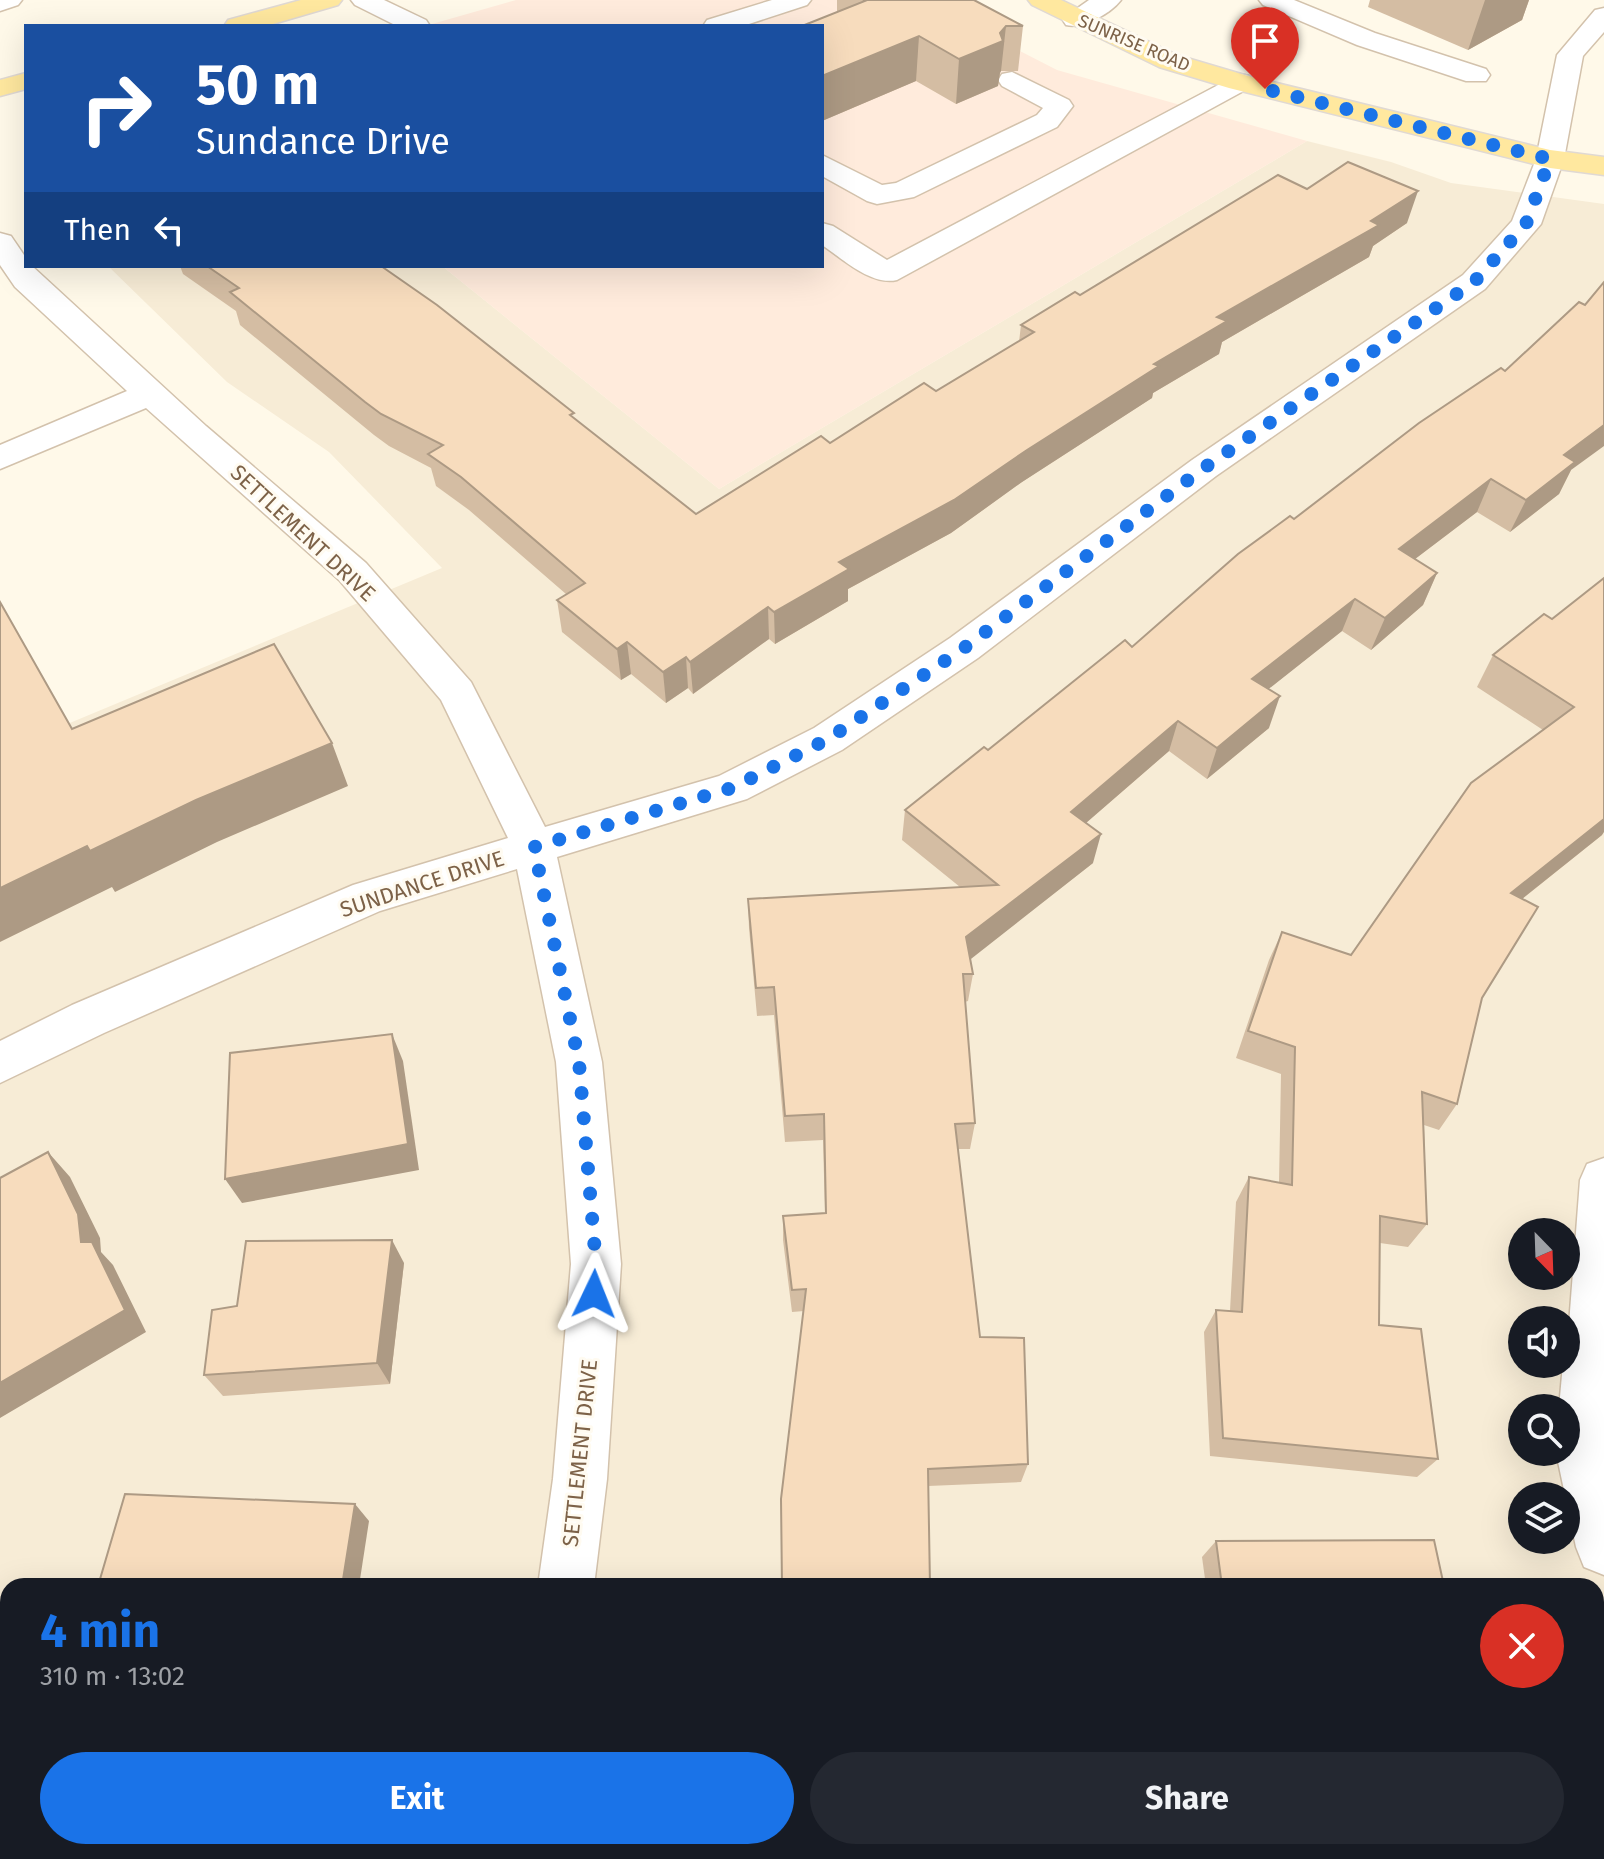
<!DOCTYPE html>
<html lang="en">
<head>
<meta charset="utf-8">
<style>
	body { margin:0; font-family:"Fira Sans",sans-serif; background:#242831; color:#f1f3f6; height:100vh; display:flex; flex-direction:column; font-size:30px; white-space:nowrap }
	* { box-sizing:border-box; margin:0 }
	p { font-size:26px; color:#9ea1a6 }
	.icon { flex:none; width:44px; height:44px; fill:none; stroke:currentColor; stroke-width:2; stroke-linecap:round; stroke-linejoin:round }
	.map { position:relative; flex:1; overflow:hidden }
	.details { position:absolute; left:0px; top:1578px; width:1604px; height:282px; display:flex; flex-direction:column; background:#171b24; border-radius:24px 24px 0 0; box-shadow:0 8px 32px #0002 }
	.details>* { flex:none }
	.top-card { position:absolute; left:24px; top:24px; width:800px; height:244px; border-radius:0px; box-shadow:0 8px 32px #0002; background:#1a4fa0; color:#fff; overflow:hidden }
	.needle { width:52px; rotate:157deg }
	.controls { position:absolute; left:1508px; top:1218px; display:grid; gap:16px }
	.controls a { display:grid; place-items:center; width:72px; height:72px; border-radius:50%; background:#171b24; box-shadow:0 8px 32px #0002; font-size:40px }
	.pin { position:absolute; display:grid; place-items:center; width:68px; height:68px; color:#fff; margin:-82px -34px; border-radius:50% 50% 50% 0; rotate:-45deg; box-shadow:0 0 8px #0007 }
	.pin .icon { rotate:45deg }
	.me { position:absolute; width:88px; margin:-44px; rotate:2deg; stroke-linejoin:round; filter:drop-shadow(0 0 6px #0008) }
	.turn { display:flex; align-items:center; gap:28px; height:168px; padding:0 40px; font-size:36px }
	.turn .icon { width:104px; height:104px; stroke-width:2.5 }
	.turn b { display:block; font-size:56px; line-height:68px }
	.then { display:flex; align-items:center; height:76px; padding:0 40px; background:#0003; gap:16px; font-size:30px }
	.round { display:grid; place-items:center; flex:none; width:84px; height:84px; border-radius:42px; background:#242831 }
	.summary { display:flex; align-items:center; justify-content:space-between; height:136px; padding:0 40px }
	h1 { font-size:48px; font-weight:700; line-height:60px; color:#1a73e8 }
	.primary-button { display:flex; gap:16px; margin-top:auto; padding:16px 40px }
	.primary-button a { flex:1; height:92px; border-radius:48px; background:#1a73e8; color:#fff; font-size:32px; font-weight:700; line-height:92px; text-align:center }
	.primary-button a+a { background:#242831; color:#f1f3f6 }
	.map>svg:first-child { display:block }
	.residential { fill:#f7ecd6; fill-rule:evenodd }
	.commercial { fill:#ffebdc }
	.green { fill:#d0efc4 }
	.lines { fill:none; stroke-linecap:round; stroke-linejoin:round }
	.minor-casing { stroke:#d3c2ac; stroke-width:3 }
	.major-casing { stroke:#e0d9d3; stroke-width:3 }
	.path { stroke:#debf9f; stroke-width:6; stroke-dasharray:3 8; stroke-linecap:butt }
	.minor { fill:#fff; fill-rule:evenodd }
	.major { fill:#ffe89f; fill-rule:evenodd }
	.wall { fill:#d4bda3 }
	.shaded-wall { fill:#ad9a84 }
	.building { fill:#f7dcbd; stroke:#ad9a84; stroke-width:2 }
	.route { stroke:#1a73e8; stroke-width:14; stroke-dasharray:0 25.2 }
	.labels { text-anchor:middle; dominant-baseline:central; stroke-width:6; stroke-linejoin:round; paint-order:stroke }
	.far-street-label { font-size:18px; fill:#7d6248; stroke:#fffbf1 }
	.street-label { font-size:22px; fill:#7d6248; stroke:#fffbf1 }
</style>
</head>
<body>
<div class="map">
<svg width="1604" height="1859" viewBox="0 0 1604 1859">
	<rect width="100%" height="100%" fill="#fff9e9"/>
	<path class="residential" d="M1307 141 1391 162 1451 183 1604 204V1859H407L409 1852H1596V1586H8V1692H0V752L442 568 329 452 227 382 108 266H442L719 489ZM1522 1232H1566V1276H1522ZM1522 1320H1566V1364H1522ZM1522 1408H1566V1452H1522ZM1522 1496H1566V1540H1522Z"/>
	<path class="commercial" d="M516 0H921L1057 70 1307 141 719 489 442 266H822V26H425Z"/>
	<path class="green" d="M0 1692H8V1852H409L407 1859H0Z"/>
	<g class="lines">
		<defs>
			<g id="minor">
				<path d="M0 0H22L18 5 0 11Z"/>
				<path d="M351 0H384L426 20 430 26H397L355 5Z"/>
				<path d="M772 0H811L807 5 743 26H703L707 20Z"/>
				<path d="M1089 0H1121C1110 14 1083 29 1066 25L1062 19Z"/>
				<path d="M1259 0H1294L1375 33 1486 69 1490 75 1486 81H1466L1357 45 1263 5Z"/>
				<path d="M1604 8V32L1583 56 1564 159 1541 224 1485 289 1216 476 978 658 842 750 747 799 557 857 602 1062 621 1264 607 1479 594 1586H538L553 1479 571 1264 556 1062 517 869 380 911 104 1033 0 1083V1041L72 1005 353 885 508 838 441 700 340 581 146 408 0 469V445L127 391 15 287 0 265V233L11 236 26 258V266H32L206 426 366 563 471 682 545 827 719 776 814 728 950 638 1192 460 1463 275 1512 221 1536 159 1557 55 1595 10Z"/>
				<path d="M1012 72 1069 100 1073 106 1057 127 914 197 877 204 867 201 822 176V155L882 185 896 183 1037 115 1043 108 1002 86 998 80 1002 74Z"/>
				<path d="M1239 74 1249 76 1253 82 1249 88 897 280C871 286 843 259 822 245V223L833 226 887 260Z"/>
				<path d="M1604 1158V1575L1584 1567 1576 1547 1556 1452H1566V1408H1559L1563 1364H1566L1580 1180 1587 1164Z"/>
				<path d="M499 1852H561L560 1859H498Z"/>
			</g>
			<g id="major">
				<path d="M301 0H342L338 5 266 26H224L228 20Z"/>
				<path d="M1028 0H1061L1177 55 1248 76 1550 150 1604 157V175L1550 168 1229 88 1159 67 1032 5Z"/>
				<path d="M26 73V89L0 96V80Z"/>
			</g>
		</defs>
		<use href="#minor" class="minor-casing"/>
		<use href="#major" class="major-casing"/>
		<g class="path">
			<path d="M144 1859 179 1852"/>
			<path d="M352 1859 353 1852"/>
		</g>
		<use href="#minor" class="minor"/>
		<use href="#major" class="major"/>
	</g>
	<g class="wall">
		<path d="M837 0H974L1023 26 1018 71H1001L1000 73 998 86 956 104 916 81 822 121V26L837 12Z"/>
		<path d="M1370 0H1529L1522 20 1468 50 1368 7Z"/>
		<path d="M1307 189 1407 223 1373 246 1369 257 1222 342 1219 354 1153 393 1152 398 1022 482 951 533 848 589V601L775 644 769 639 693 694 688 688 666 703 631 674 621 680 562 632 557 600 566 594 469 510 436 486 431 468 389 446 374 435 240 325 236 311 183 274 180 266H381L696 514 830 443 936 391 1019 342 1021 325 1080 295Z"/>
		<path d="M1419 423 1571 470 1559 494 1510 532 1477 512 1415 559 1437 573 1423 605 1371 650 1342 631 1268 689 1269 728 1207 779 1169 751 1086 823 1093 863 970 959 973 974 968 1001 965 1002 975 1123 970 1149H958L980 1337 1028 1464 1021 1482 928 1486 804 1311 792 1312 783 1240V1216L825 1213 823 1140 785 1142 774 1015 757 1016 749 928 748 899 960 887 902 840 905 810 1132 647 1294 519Z"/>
		<path d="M1604 578 1602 835 1522 899 1482 998 1457 1104 1439 1130 1424 1125 1427 1224 1408 1247 1380 1243 1379 1325 1438 1459 1417 1477 1210 1456 1204 1332 1216 1310 1230 1311 1236 1202 1249 1177 1279 1183 1281 1074 1236 1058 1269 960 1282 932 1351 955 1543 730 1477 687 1493 655 1552 619Z"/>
		<path d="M404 1263 390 1384 223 1396 204 1375 237 1306Z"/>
		<path d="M1216 1541 1444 1586H1206L1202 1557Z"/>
		<path d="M1308 1852H1499L1500 1859H1308Z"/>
	</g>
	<g class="shaded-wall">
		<path d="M1485 0H1529L1522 20 1468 50Z"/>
		<path d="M1006 26 1001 71 1000 73 998 86 956 104 959 59 1000 33Z"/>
		<path d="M919 36 916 81 822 121V76Z"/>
		<path d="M1418 191 1407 223 1373 246 1369 257 1222 342 1219 354 1153 393 1152 398 1022 482 951 533 848 589V601L775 644 774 612 839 562 1027 450 1154 364 1217 317Z"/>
		<path d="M1604 425V446L1571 470 1559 494 1510 532 1526 500 1564 455Z"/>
		<path d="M1491 479 1477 512 1386 581 1399 549Z"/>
		<path d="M1437 573 1423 605 1371 650 1385 618Z"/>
		<path d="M1355 599 1342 631 1242 710 1252 679Z"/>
		<path d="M768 607 769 639 693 694 690 662Z"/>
		<path d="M627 642 631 674 621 680 617 649Z"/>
		<path d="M686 657 688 688 666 703 663 672Z"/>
		<path d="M1280 696 1269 728 1207 779 1217 748Z"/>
		<path d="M1178 721 1169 751 1064 842 1071 812Z"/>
		<path d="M332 743 348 786 217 842 115 892 112 887 0 942V888L87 846Z"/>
		<path d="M1604 819V832L1602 835 1493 922 1511 893Z"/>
		<path d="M1101 834 1093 863 962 966 966 937Z"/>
		<path d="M392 1034 403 1061 419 1170 242 1203 225 1179Z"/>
		<path d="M48 1152 70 1177 100 1238 101 1252 113 1265 146 1332 0 1418V1383L81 1242Z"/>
		<path d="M392 1240 404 1263 390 1384 377 1363Z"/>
		<path d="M355 1504 369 1521 359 1586H342Z"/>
	</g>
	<g class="building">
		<path d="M863 0H974L1023 26H1006L1000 33 1003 41 959 59 919 36 822 76V26H802L865 1Z"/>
		<path d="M1348 162 1418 191 1371 221 1379 225 1217 317 1227 321 1154 364 1159 366 1027 450 954 500 839 562 849 569 774 612 768 607 690 662 686 657 663 672 627 642 617 649 557 600 585 583 461 477 428 454 443 445 381 414 365 402 230 292 239 288 207 266H381L437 305 574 413 570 415 696 514 821 436 830 443 924 383 936 391 1034 332 1021 325 1075 292 1080 295 1278 175 1307 189Z"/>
		<path d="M1604 282V425L1564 455 1575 462 1526 500 1491 479 1399 549 1437 573 1385 618 1355 599 1252 679 1280 696 1217 748 1178 721 1071 812 1101 834 966 937 973 974H963L975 1123 955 1124 980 1337 1024 1338 1028 1464 928 1469 930 1586H782L781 1499 806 1289 792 1290 783 1216 826 1213 824 1114 785 1116 774 987 756 988 748 899 998 885 905 810 984 747 988 750 1125 640 1132 647 1238 554 1290 516 1294 519 1419 423 1501 368 1505 371 1579 302 1585 305Z"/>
		<path d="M1604 578V819L1511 893 1538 907 1482 998 1457 1104 1422 1092 1427 1224 1380 1216 1379 1325 1421 1329 1438 1459 1223 1438 1216 1310 1242 1312 1249 1177 1292 1185 1295 1047 1248 1031 1282 932 1351 955 1471 783 1574 707 1493 655 1544 614 1552 619Z"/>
		<path d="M0 602 72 729 274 644 332 743 196 800 90 851 87 846 0 888Z"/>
		<path d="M392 1034 408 1144 225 1179 230 1053Z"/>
		<path d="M48 1152 78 1214 81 1242H92L125 1310 0 1383V1178Z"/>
		<path d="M392 1240 377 1363 204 1375 212 1310 237 1306 246 1241Z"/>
		<path d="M125 1494 355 1504 342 1586H98Z"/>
		<path d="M1434 1540 1444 1586H1222L1216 1541Z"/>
		<rect x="791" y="1852" width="235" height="7"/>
		<path d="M1328 1852H1499L1500 1859H1328Z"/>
	</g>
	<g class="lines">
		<path class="route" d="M594 1294 596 1264 579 1062 534 847 732 788 828 739 964 648 1204 468 1474 282 1526 224 1550 159 1265 89"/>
	</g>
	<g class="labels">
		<g class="far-street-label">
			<text transform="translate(1134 43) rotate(23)">SUNRISE ROAD</text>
		</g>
		<g class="street-label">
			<text transform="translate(303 533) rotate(43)">SETTLEMENT DRIVE</text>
			<text transform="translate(422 884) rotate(-18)">SUNDANCE DRIVE</text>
			<text transform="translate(580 1453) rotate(-84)">SETTLEMENT DRIVE</text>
		</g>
	</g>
</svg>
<div class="controls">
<a><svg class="needle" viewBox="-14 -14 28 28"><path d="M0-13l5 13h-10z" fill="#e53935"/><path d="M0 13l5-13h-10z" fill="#9ea1a6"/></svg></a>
<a><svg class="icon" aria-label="sound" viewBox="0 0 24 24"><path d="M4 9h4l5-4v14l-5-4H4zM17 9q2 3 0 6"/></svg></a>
<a><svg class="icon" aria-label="search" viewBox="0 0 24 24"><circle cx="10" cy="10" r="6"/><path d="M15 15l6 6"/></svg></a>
<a><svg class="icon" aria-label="layers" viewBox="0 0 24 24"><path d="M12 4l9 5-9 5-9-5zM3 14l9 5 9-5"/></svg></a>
</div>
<div class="pin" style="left:1265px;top:89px;background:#d93025"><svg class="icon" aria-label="arrive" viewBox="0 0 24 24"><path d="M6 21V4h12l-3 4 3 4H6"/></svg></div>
<svg class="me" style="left:594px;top:1294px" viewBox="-20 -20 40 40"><path d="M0-17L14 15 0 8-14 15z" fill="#1a73e8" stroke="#fff" stroke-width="4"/></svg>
<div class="top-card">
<div class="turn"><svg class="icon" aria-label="right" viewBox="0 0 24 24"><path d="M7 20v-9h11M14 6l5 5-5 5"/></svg><div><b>50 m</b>Sundance Drive</div></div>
<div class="then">Then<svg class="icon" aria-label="left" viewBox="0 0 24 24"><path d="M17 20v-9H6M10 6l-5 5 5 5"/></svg></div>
</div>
<section class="details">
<div class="summary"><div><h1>4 min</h1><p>310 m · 13:02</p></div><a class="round" style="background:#d93025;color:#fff"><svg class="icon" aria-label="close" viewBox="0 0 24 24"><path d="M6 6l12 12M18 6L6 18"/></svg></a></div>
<div class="primary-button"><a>Exit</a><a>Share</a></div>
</section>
</div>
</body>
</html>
